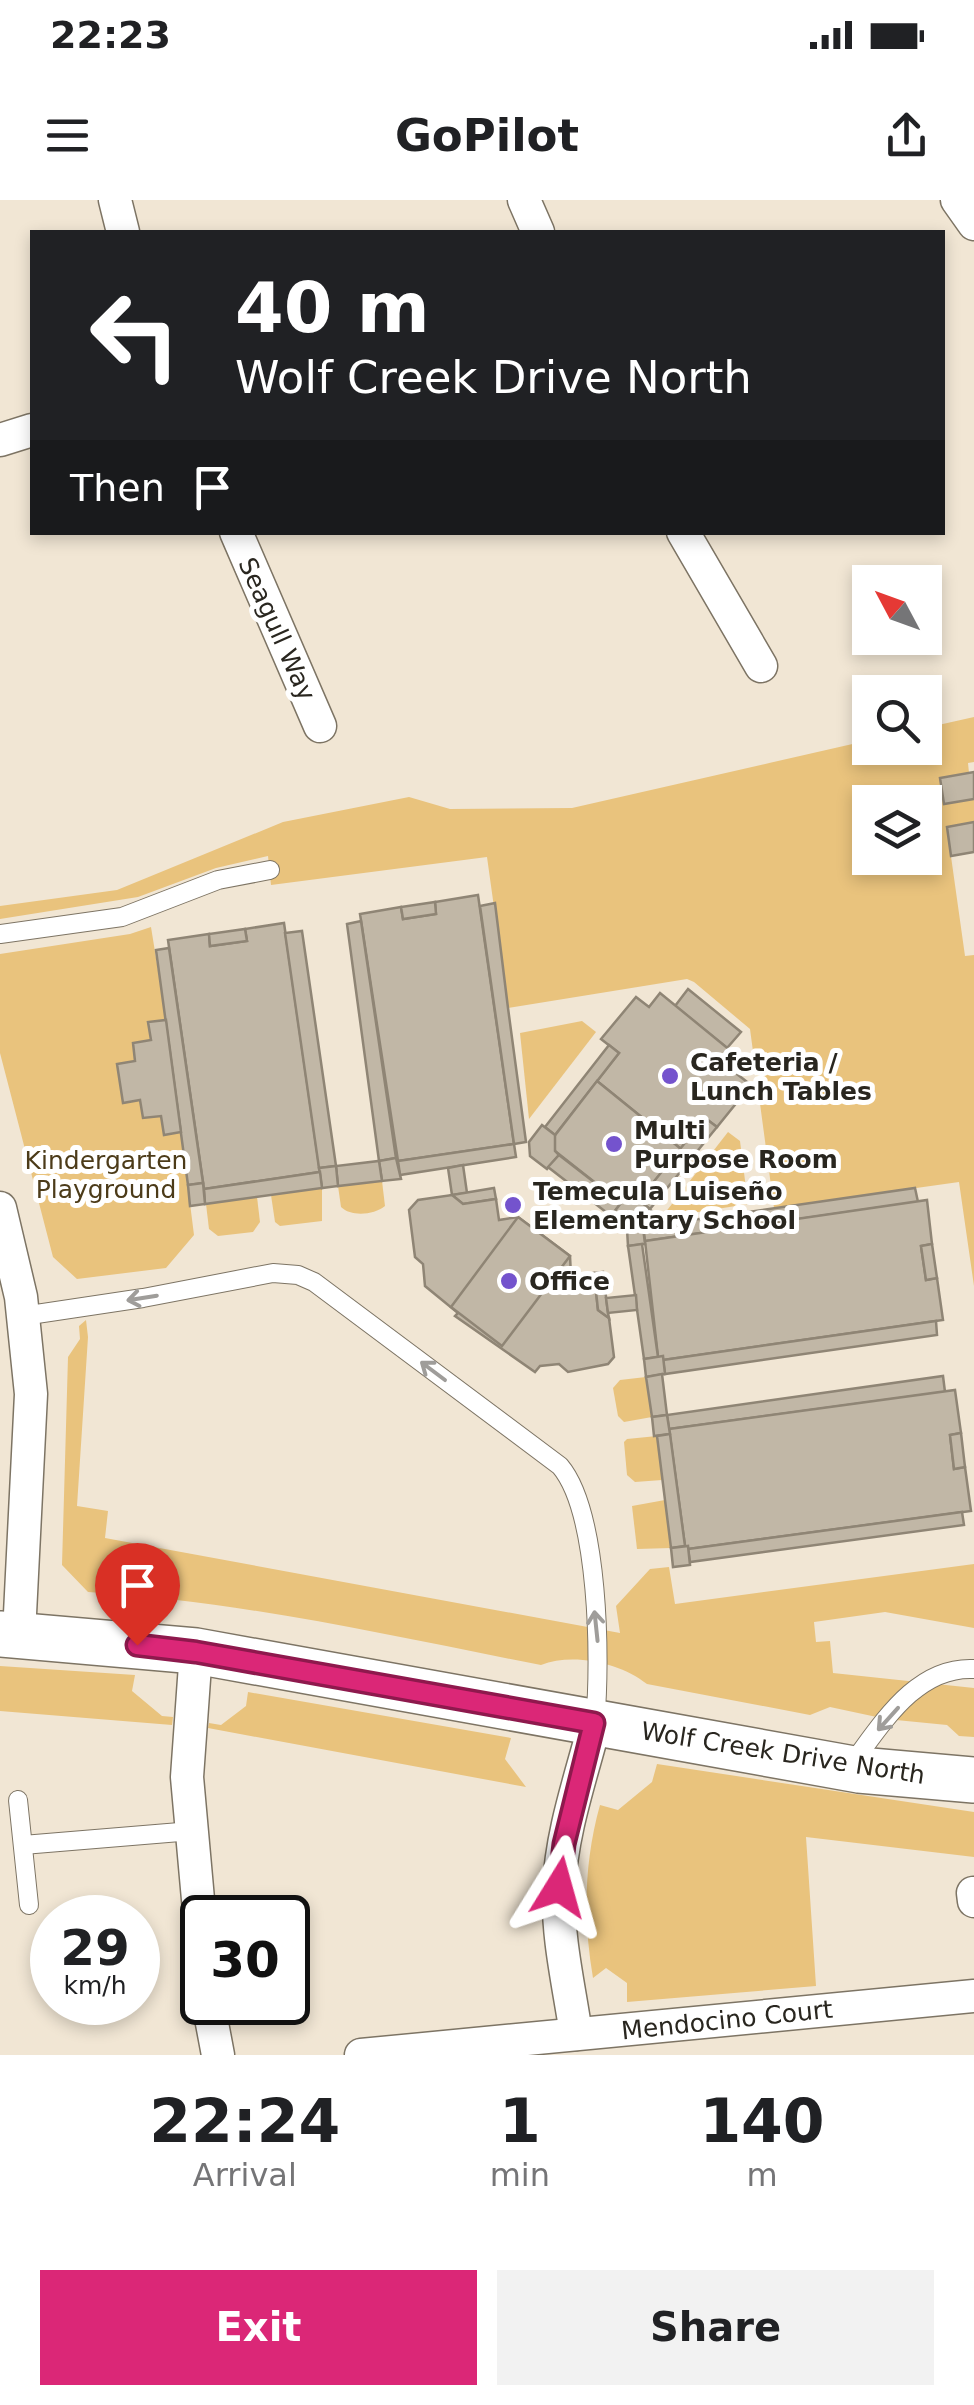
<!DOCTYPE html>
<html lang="en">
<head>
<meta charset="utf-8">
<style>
	body { margin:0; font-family:"DejaVu Sans",sans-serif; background:#f2f2f2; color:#202124; height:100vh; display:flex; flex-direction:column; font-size:38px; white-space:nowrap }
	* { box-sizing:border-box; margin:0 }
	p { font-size:32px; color:#757577 }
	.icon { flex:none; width:55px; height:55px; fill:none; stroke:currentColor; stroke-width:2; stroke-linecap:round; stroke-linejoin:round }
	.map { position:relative; height:1855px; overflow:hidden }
	.details { display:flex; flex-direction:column; background:#fff; flex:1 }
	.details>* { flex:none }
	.guide { position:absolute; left:30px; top:30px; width:915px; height:305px; border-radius:0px; box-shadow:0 5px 15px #0003; background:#202124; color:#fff; overflow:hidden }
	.needle { width:65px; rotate:311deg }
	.controls { position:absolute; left:852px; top:365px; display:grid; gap:20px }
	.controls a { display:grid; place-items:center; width:90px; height:90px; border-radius:0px; background:#fff; box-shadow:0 5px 15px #0003; font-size:50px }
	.speed { position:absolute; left:30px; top:1695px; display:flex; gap:20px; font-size:50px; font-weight:700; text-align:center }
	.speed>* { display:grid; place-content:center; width:130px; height:130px; border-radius:50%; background:#fff; box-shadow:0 5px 15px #0003; line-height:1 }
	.speed small { font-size:25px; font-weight:400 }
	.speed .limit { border:5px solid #111; border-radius:15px; background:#fff; color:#111 }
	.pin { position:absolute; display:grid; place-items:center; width:85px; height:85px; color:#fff; margin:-102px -42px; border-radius:50% 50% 50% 0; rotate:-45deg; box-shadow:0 0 10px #0007 }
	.pin .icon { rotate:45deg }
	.me { position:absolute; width:110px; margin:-55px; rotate:8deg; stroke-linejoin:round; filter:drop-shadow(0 0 8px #0008) }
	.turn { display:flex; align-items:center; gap:35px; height:210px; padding:0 40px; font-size:45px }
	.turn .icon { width:130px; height:130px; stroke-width:2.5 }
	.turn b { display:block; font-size:70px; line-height:85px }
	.then { display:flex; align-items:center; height:95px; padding:0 40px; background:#0003; gap:20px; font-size:38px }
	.eta { display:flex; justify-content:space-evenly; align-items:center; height:170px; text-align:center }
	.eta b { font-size:60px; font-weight:700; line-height:70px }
	.button { display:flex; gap:20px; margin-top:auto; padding:20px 40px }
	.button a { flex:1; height:115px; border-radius:0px; background:#db2777; color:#fff; font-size:40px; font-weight:700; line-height:115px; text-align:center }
	.button a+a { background:#f2f2f2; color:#202124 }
	.status { display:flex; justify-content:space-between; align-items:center; height:70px; padding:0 50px; background:#fff; direction:ltr }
	.status svg { height:28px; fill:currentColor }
	header { display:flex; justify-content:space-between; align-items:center; height:130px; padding:0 40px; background:#fff; font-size:45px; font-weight:700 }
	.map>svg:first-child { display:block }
	.green { fill:#e9c37d; fill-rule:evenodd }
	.building { fill:#c1b7a6; stroke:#8f8575; stroke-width:2.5 }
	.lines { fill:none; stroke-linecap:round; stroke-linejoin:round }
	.lane-casing { stroke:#7d7464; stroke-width:20 }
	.street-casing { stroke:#7d7464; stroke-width:35 }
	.secondary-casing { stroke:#7d7464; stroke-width:48 }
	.lane { stroke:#fff; stroke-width:18 }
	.street { stroke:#fff; stroke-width:32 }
	.secondary { stroke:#fff; stroke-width:45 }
	.oneway { stroke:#9f9d9a }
	.route-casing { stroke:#8e194d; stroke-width:25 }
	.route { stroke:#db2777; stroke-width:18 }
	.poi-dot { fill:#7453cd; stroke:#fff; stroke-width:4 }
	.labels { text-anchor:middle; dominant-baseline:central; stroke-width:10; stroke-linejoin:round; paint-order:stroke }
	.street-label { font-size:25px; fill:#29261f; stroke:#fff }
	.poi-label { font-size:25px; font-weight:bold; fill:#29261f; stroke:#fff; text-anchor:start }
	.park-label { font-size:25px; fill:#4c3b19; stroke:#fff }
</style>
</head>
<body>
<div class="status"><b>22:23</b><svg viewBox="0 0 49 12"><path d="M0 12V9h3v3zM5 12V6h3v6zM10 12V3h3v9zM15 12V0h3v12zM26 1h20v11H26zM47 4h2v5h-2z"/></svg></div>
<header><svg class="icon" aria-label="menu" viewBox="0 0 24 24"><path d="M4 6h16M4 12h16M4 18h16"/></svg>GoPilot<svg class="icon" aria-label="share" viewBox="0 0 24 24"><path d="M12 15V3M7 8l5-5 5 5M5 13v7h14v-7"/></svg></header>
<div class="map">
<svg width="974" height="1855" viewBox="0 0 974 1855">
	<rect width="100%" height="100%" fill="#f1e6d4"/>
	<g class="green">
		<path d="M974 517V562L968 563 969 573 940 578 944 604 974 599V622L947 628 965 756 974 755V1086L959 982 774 1008 750 829 694 782 687 779 508 808 487 657 271 685 268 656 216 668 138 697 0 719V706L117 690 283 622 409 597 450 609 572 608 870 540V548H925V528ZM870 602H925V658H870Z"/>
		<path d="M151 727 166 820 149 822 151 840 133 843 135 861 117 865 123 902 140 900 143 918 161 916 164 935 181 932 194 1035 166 1068 77 1079 53 1057 0 853V754L130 734Z"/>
		<path d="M582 821 596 832 529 919 520 833Z"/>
		<path d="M728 932 740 941 748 1004 661 1018Z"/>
		<path d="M382 981 385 1006C374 1015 351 1017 341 1007L338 986Z"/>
		<path d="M322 988V1021L280 1026 275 1022 271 995Z"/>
		<path d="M257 997 260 1022 253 1032 218 1036 209 1029 206 1004Z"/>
		<path d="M86 1120 88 1137 77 1306 108 1311 105 1338 620 1433 616 1406 650 1369 669 1367 675 1404 974 1364V1428L885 1412 814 1422 816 1442 830 1441 833 1473 974 1488V1537L959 1536 947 1525 886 1519 830 1507 810 1515 647 1484C621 1463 573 1452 541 1465 392 1436 241 1401 88 1392L62 1365 68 1157 80 1139 79 1126Z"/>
		<path d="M646 1177 652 1217 624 1222 618 1216 613 1188 620 1180Z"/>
		<path d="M657 1236 662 1280 635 1282 627 1275 624 1242 627 1239Z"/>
		<path d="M665 1300 671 1348 637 1349 632 1306Z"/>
		<path d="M0 1466 135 1475 132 1491 162 1516 173 1517 172 1525 0 1511Z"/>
		<path d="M248 1492 511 1538 505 1559 526 1587 208 1528 209 1523 221 1525 246 1506Z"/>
		<path d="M657 1564 974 1612V1657L806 1637 816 1786 627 1802V1783L606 1768 593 1778C583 1720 584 1662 600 1605L618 1610 652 1582Z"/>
	</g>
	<g class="building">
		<path d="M974 572V599L944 604 940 578Z"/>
		<path d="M974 622V652L951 656 947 627Z"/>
		<path d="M478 695 514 944 398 961 360 714 401 707 403 719 436 714 435 702Z"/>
		<path d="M435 702 436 714 403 719 401 707Z"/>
		<path d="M495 703 508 808 526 942 514 944 480 706Z"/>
		<path d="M361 721 396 958 379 961 347 724Z"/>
		<path d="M284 723 320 972 204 989 168 740 209 734 210 746 247 741 245 729Z"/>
		<path d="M245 729 247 741 210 746 209 734Z"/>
		<path d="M302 731 336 966 319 968 285 733Z"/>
		<path d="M169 748 203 983 188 985 156 750Z"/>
		<path d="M688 789 741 832 727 848 675 806Z"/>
		<path d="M660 793 742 860 733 871 751 885 717 927 705 918 681 949 597 881 619 853 601 839 636 797 649 807Z"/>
		<path d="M166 820 181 932 164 935 161 916 143 918 140 900 123 903 117 864 135 861 133 843 151 840 148 822Z"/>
		<path d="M609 845 619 853 555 935 545 927Z"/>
		<path d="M597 881 681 949 639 1000 621 1003 555 951 553 938Z"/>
		<path d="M705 918 717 927 650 1009 639 1000Z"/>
		<path d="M542 925 555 935V951L559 955 547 969 530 956 529 942Z"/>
		<path d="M514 944 516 957 400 975 398 961Z"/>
		<path d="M559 955 621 1003 611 1016 548 967Z"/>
		<path d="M396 958 401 979 382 981 379 961Z"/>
		<path d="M379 961 382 981 338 986 336 966Z"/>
		<path d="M463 965 467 993 452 995 448 968Z"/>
		<path d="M336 966 338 986 322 988 319 968Z"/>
		<path d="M320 972 322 988 205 1004 204 989Z"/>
		<path d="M203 983 205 1004 190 1006 188 985Z"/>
		<path d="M494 988 496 999 463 1004 452 995Z"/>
		<path d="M915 988 918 1002 645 1041 643 1027Z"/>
		<path d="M452 995 463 1004 496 999 499 1020 518 1017 570 1056 571 1076 594 1073 598 1110 609 1118 614 1157 608 1164 568 1172 559 1164 540 1166 535 1172 455 1116 458 1113 425 1086 423 1064 415 1057 409 1010 418 1000Z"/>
		<path d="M639 1000 654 1013 643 1027 627 1029 611 1016 621 1003Z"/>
		<path d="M927 1000 932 1044 921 1046 926 1080 937 1078 943 1120 663 1160 658 1157 645 1041Z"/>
		<path d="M518 1017 570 1056 502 1146 451 1107Z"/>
		<path d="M643 1027 645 1044 628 1046 627 1029Z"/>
		<path d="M642 1044 658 1157 644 1159 628 1046Z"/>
		<path d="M932 1044 937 1078 926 1080 921 1046Z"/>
		<path d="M603 1072 608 1113 609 1118 598 1110 594 1073Z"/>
		<path d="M636 1095 637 1110 608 1113 606 1098Z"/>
		<path d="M936 1121 937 1135 665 1174 663 1160Z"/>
		<path d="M663 1156 665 1174 646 1177 644 1159Z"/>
		<path d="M662 1174 667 1215 652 1217 646 1177Z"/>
		<path d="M943 1176 945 1192 669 1229 667 1215Z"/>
		<path d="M955 1190 961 1233 950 1235 954 1269 965 1267 971 1311 688 1349 685 1346 669 1229Z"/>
		<path d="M667 1215 670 1234 654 1236 652 1217Z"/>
		<path d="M961 1233 965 1267 954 1269 950 1235Z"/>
		<path d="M670 1234 685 1346 671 1348 657 1236Z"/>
		<path d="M962 1312 964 1325 690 1362 688 1349Z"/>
		<path d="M688 1346 690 1365 673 1367 671 1348Z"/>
	</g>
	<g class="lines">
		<defs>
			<g id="lane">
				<path d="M0 734 122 717 218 680 270 670"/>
				<path d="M23 1116 143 1098 273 1073 298 1075 314 1082 560 1266C599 1312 601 1461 595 1522"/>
				<path d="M851 1565C882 1524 916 1466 974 1469"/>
				<path d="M18 1600 29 1705"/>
				<path d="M23 1645 192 1631"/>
			</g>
			<g id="street">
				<path d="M115 0 123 32"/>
				<path d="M524 0 538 32"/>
				<path d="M957 0 974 24"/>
				<path d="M0 240 32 230"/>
				<path d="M236 332 320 526"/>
				<path d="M683 332 761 466"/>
				<path d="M0 1008 21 1097 31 1194 19 1434"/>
				<path d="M196 1451 187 1577 202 1744"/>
				<path d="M973 1693 974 1701"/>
				<path d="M208 1802 218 1855"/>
				<path d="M576 1834C569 1786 557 1737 559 1689 561 1633 581 1577 595 1523"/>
				<path d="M361 1855 974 1796"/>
			</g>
			<path id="secondary" d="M0 1434 196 1451 859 1570 974 1580"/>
		</defs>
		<use href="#lane" class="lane-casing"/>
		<use href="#street" class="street-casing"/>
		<use href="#secondary" class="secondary-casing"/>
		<use href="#lane" class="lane"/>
		<use href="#street" class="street"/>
		<use href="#secondary" class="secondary"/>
	</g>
	<defs><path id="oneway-shaft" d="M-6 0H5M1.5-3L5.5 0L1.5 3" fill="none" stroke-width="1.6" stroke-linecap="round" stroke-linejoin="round" transform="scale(2.5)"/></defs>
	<g class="oneway">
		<use href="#oneway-shaft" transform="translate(142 1098) rotate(171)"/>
		<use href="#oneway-shaft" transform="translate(433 1171) rotate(-143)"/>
		<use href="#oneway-shaft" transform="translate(596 1426) rotate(-96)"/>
		<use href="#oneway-shaft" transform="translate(888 1519) rotate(132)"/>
	</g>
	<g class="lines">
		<defs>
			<path id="route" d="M137 1445 196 1452 594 1523 564 1644 559 1687"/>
		</defs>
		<use href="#route" class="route-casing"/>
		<use href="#route" class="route"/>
	</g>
	<g class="poi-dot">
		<circle cx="670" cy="876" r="10"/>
		<circle cx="614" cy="944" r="10"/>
		<circle cx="513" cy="1005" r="10"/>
		<circle cx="509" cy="1081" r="10"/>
	</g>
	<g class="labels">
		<g class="street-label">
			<text transform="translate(277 429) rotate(66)">Seagull Way</text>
			<text transform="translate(783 1553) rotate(9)">Wolf Creek Drive North</text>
			<text transform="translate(727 1820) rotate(-6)">Mendocino Court</text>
		</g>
		<g class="poi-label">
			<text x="690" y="862">Cafeteria /<tspan x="690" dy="29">Lunch Tables</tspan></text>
			<text x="634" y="930">Multi<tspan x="634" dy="29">Purpose Room</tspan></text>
			<text x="533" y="991">Temecula Luiseño<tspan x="533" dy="29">Elementary School</tspan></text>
			<text x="529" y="1081">Office</text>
		</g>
		<g class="park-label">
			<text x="106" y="960">Kindergarten<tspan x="106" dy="29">Playground</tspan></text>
		</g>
	</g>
</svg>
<div class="controls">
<a><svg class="needle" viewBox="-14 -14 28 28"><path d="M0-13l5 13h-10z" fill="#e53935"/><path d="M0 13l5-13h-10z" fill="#757577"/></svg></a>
<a><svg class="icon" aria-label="search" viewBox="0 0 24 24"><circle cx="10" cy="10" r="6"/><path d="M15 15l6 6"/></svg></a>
<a><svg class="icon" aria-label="layers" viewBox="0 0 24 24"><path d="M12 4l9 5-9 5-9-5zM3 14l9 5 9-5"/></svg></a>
</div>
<div class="speed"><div>29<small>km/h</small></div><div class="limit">30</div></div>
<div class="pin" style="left:137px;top:1445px;background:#d93025"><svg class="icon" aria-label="arrive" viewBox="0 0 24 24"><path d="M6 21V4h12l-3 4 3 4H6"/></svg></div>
<svg class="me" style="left:559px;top:1687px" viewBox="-20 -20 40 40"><path d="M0-17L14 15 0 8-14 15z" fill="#db2777" stroke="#fff" stroke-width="4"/></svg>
<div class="guide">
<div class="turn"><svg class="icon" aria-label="left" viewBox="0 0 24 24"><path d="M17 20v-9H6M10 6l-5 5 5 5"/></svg><div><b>40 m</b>Wolf Creek Drive North</div></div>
<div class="then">Then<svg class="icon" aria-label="arrive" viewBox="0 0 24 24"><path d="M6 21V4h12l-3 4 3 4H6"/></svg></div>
</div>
</div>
<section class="details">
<div class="eta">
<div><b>22:24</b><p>Arrival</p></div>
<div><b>1</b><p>min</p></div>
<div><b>140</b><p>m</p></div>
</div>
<div class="button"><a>Exit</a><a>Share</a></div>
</section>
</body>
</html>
